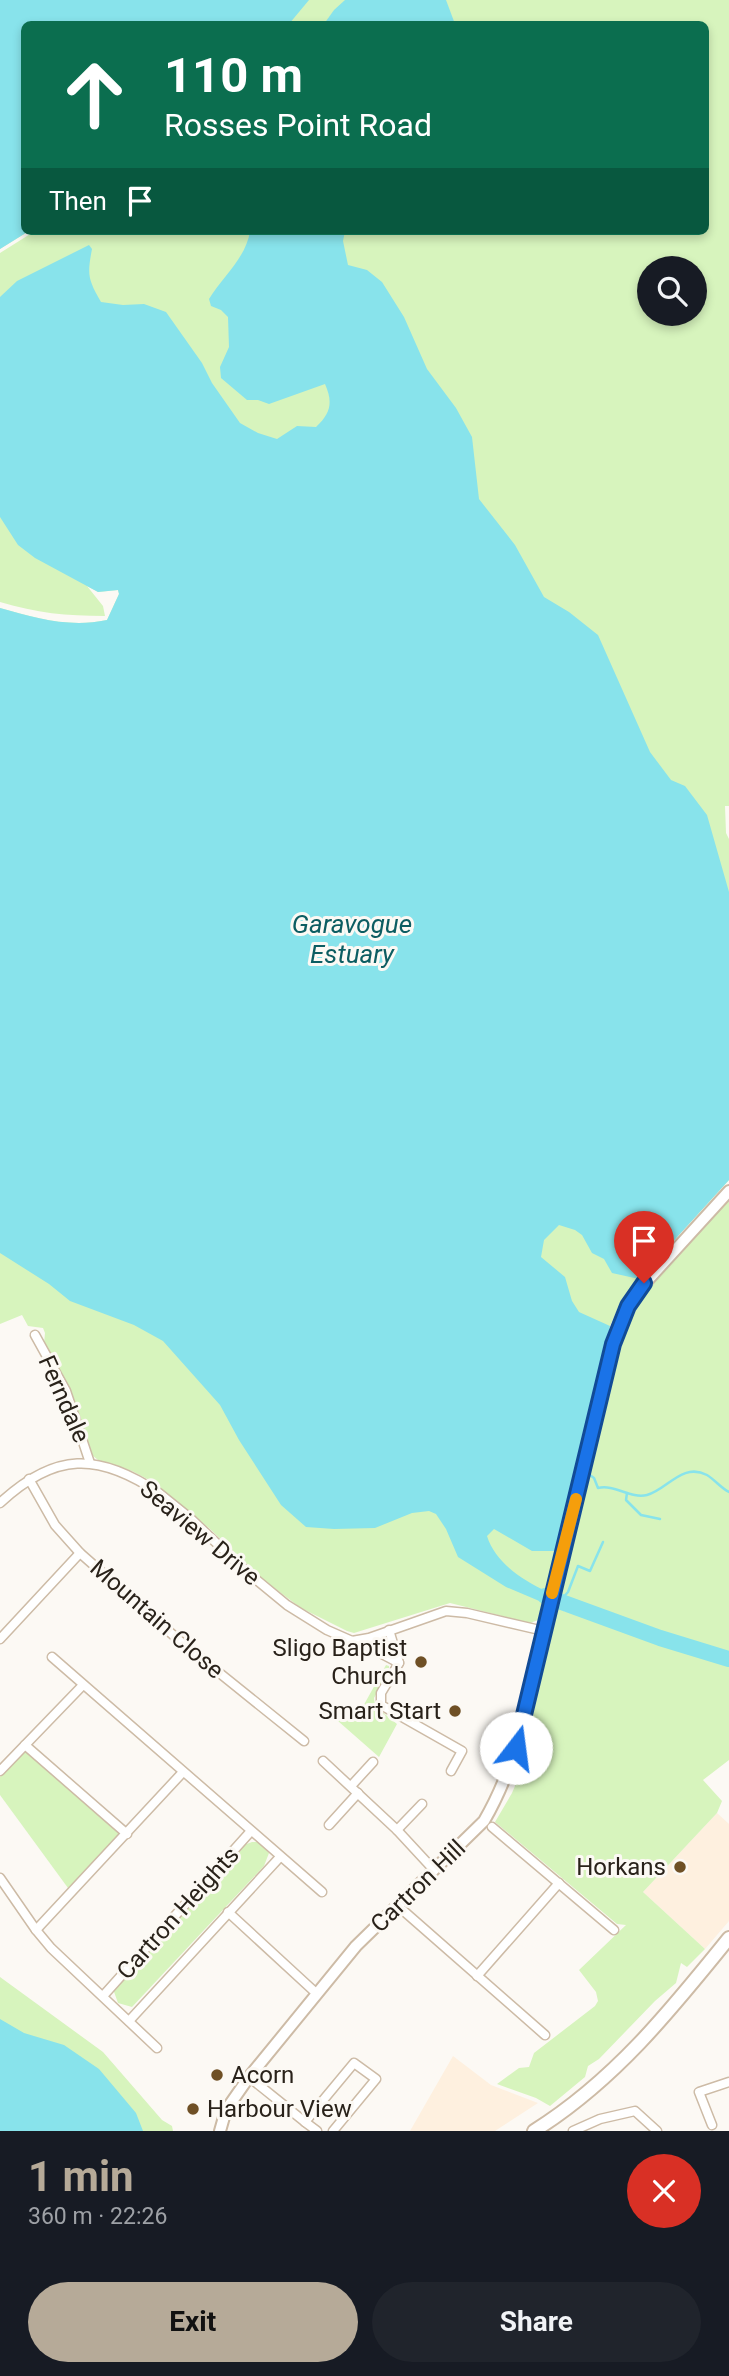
<!DOCTYPE html>
<html lang="en">
<head>
<meta charset="utf-8">
<style>
	body { margin:0; font-family:Roboto,sans-serif; background:#20242c; color:#f1f3f6; height:100vh; display:flex; flex-direction:column; font-size:26px; white-space:nowrap }
	* { box-sizing:border-box; margin:0 }
	p { font-size:23px; color:#9ea1a6 }
	.icon { flex:none; width:38px; height:38px; fill:none; stroke:currentColor; stroke-width:2; stroke-linecap:round; stroke-linejoin:round }
	.map { position:relative; height:2131px; overflow:hidden }
	.sheet { display:flex; flex-direction:column; background:#171b24; flex:1 }
	.sheet>* { flex:none }
	.hud { position:absolute; left:21px; top:21px; width:688px; height:214px; border-radius:10px; box-shadow:0 4px 10px #0003; background:#0b6e4f; color:#fff; overflow:hidden }
	.fabs { position:absolute; left:637px; top:256px; display:grid; gap:14px }
	.fabs a { display:grid; place-items:center; width:70px; height:70px; border-radius:50%; background:#171b24; box-shadow:0 4px 10px #0003; font-size:35px }
	.pin { position:absolute; display:grid; place-items:center; width:60px; height:60px; color:#fff; margin:-72px -30px; border-radius:50% 50% 50% 0; rotate:-45deg; box-shadow:0 0 7px #0007 }
	.pin .icon { rotate:45deg }
	.me { position:absolute; width:77px; margin:-38px; rotate:15deg; stroke-linejoin:round; filter:drop-shadow(0 0 5px #0008) }
	.turn { display:flex; align-items:center; gap:24px; height:147px; padding:0 28px; font-size:32px }
	.turn .icon { width:91px; height:91px; stroke-width:2.5 }
	.turn b { display:block; font-size:49px; line-height:60px }
	.then { display:flex; align-items:center; height:66px; padding:0 28px; background:#0003; gap:14px; font-size:26px }
	.round { display:grid; place-items:center; flex:none; width:74px; height:74px; border-radius:37px; background:#20242c }
	.overview { display:flex; align-items:center; justify-content:space-between; height:119px; padding:0 28px }
	h1 { font-size:42px; font-weight:700; line-height:52px; color:#b6aa98 }
	.action { display:flex; gap:14px; margin-top:auto; padding:14px 28px }
	.action a { flex:1; height:80px; border-radius:42px; background:#b6aa98; color:#111; font-size:28px; font-weight:700; line-height:80px; text-align:center }
	.action a+a { background:#20242c; color:#f1f3f6 }
	.map>svg:first-child { display:block }
	.built { fill:#fef0df }
	.green { fill:#d7f4bd; fill-rule:evenodd }
	.water { fill:#88e3eb }
	.lines { fill:none; stroke-linecap:round; stroke-linejoin:round }
	.stream { stroke:#88e3eb; stroke-width:2.5 }
	.river { stroke:#88e3eb; stroke-width:16 }
	.minor-casing { stroke:#cdbba6; stroke-width:11 }
	.secondary-casing { stroke:#cdbba6; stroke-width:14 }
	.trunk-casing { stroke:#cdbba6; stroke-width:16 }
	.minor { stroke:#fff; stroke-width:8 }
	.secondary { stroke:#fff; stroke-width:10 }
	.trunk { stroke:#fff; stroke-width:12 }
	.route-casing { stroke:#114b97; stroke-width:18 }
	.route { stroke:#1a73e8; stroke-width:12 }
	.slow { stroke:#f59e0b; stroke-width:12 }
	.poi-dot { fill:#6f5025; stroke:#fcf9f4; stroke-width:2.5 }
	.labels { text-anchor:middle; dominant-baseline:central; stroke-width:6; stroke-linejoin:round; paint-order:stroke }
	.street-label { font-size:24px; fill:#29221a; stroke:#fcf9f4 }
	.poi-label { font-size:24px; fill:#29221a; stroke:#fcf9f4; text-anchor:end }
	.water-label { font-size:26px; font-style:italic; fill:#0c5d62; stroke:#fcf9f4 }
</style>
</head>
<body>
<div class="map">
<svg width="729" height="2131" viewBox="0 0 729 2131">
	<rect width="100%" height="100%" fill="#fcf9f4"/>
	<g class="built">
		<path d="M717 1813 729 1824V1921L705 1949 643 1892Z"/>
		<path d="M453 2056 491 2085 538 2103 495 2131H410Z"/>
	</g>
	<g class="green">
		<path d="M0 0H729V806H725L726 833 729 839V1180L634 1284 622 1299 610 1326 541 1619 530 1623 450 1603 354 1633 347 1631 301 1608 265 1581 209 1528 153 1482 132 1471 98 1460 92 1455 70 1390 44 1344 45 1333 43 1328 28 1326 22 1315 0 1324V608C36 618 69 628 107 620L119 594 118 590 98 592 87 586 103 606 105 616C66 616 37 613 0 602V253L35 231H705V24H24V231H29L0 249ZM649 268H695V313H649Z"/>
		<path d="M729 1200V1656L657 1636 594 1607H588L556 1597 619 1341 645 1293Z"/>
		<path d="M555 1607 566 1612 574 1611 635 1636 649 1639 729 1665V1760L703 1780 722 1801 717 1813 643 1892 705 1949 687 1967 681 1963 676 1983 655 2001 599 2059 588 2066 585 2077 550 2106 536 2098 497 2084 519 2068 529 2067 534 2053 595 2006 598 2001 596 1992 579 1970 626 1925 617 1924 495 1822 512 1793 527 1758 529 1731Z"/>
		<path d="M386 1665 389 1666V1670L374 1698 375 1706 397 1724 379 1757 338 1721 361 1710Z"/>
		<path d="M25 1751 121 1833 68 1888 0 1795V1777Z"/>
		<path d="M252 1842H258L269 1853 264 1866 132 2007 118 2003 113 1989 244 1845Z"/>
		<path d="M0 1977 103 2052 162 2120 172 2126 173 2131H0Z"/>
	</g>
	<g class="water">
		<path d="M0 0H309L289 24H24V231H29L0 249Z"/>
		<path d="M345 0H446L455 24H324L334 10Z"/>
		<path d="M250 231H345L343 241 348 265 367 270 382 282 404 317 427 369 456 408 472 437 479 499 515 545 544 597 569 612 598 635 650 752 671 780 685 786 707 815 729 892V1180L639 1279 612 1273 604 1259 592 1253 582 1235 575 1230 559 1225 544 1240 541 1257 565 1277 572 1301 579 1312 610 1326 567 1514 556 1551H532L494 1529 487 1536C495 1562 522 1580 546 1591L544 1603 506 1587 458 1557 446 1529 436 1514 429 1511 412 1513 375 1528 334 1529 306 1527 281 1505 239 1440 220 1405 163 1341 134 1325 70 1301 49 1284 0 1253V608C36 618 69 628 107 620L119 594 118 590 98 592 35 558 18 545 0 517V297L17 281 89 245 92 249C87 275 88 279 101 302L123 305 144 304 166 312 202 363 212 383 240 423 258 433 277 439 297 426 316 427C331 413 333 402 325 384L269 404 258 400H247L221 378 220 367 229 347 228 317 221 310 211 306 209 299C223 276 246 258 250 231Z"/>
		<path d="M0 2019 24 2033 64 2045 99 2069 136 2113 143 2131H0Z"/>
	</g>
	<g class="lines">
		<g class="stream">
			<path d="M587 1473 594 1478 598 1488C615 1484 630 1499 647 1495 667 1490 682 1462 707 1475 715 1480 721 1488 729 1492"/>
			<path d="M627 1493 626 1500 641 1515 660 1519"/>
			<path d="M560 1601 568 1592 578 1566 590 1571 603 1542"/>
		</g>
		<path class="river" d="M545 1596 660 1638 729 1659"/>
		<defs>
			<g id="minor">
				<path d="M35 1335 66 1391 90 1463"/>
				<path d="M29 1479 55 1525 80 1553 181 1642 304 1741"/>
				<path d="M0 1503C55 1452 98 1452 159 1493L190 1518 247 1572 287 1605 327 1630 352 1641 369 1638 446 1611 467 1613 544 1631"/>
				<path d="M389 1630 399 1663 381 1693V1705L462 1751 451 1771"/>
				<path d="M0 1639 80 1553"/>
				<path d="M357 1641 399 1663"/>
				<path d="M52 1657 322 1892"/>
				<path d="M25 1745 127 1834"/>
				<path d="M323 1761 397 1830 434 1870"/>
				<path d="M0 1771 83 1685"/>
				<path d="M351 1786 373 1762"/>
				<path d="M329 1825 358 1793"/>
				<path d="M492 1827 614 1930"/>
				<path d="M397 1830 422 1804"/>
				<path d="M0 1878 36 1930 51 1948 157 2048"/>
				<path d="M398 1906 545 2035"/>
				<path d="M228 1912 316 1993"/>
				<path d="M36 1930 183 1772"/>
				<path d="M477 1976 559 1883"/>
				<path d="M103 1996 251 1831"/>
				<path d="M129 2021 280 1857"/>
				<path d="M249 2077 305 2122 354 2063 376 2079 333 2131"/>
				<path d="M305 2122 317 2131"/>
				<path d="M712 2125 699 2092 729 2082"/>
				<path d="M573 2131 600 2119 635 2111 657 2131"/>
			</g>
			<path id="secondary" d="M220 2131 226 2110 249 2077 356 1946 484 1821C522 1756 532 1681 549 1608 568 1520 592 1432 613 1344L620 1322 637 1292 729 1191"/>
			<path id="trunk" d="M534 2131C614 2081 671 2010 729 1938"/>
		</defs>
		<use href="#minor" class="minor-casing"/>
		<use href="#secondary" class="secondary-casing"/>
		<use href="#trunk" class="trunk-casing"/>
		<use href="#minor" class="minor"/>
		<use href="#secondary" class="secondary"/>
		<use href="#trunk" class="trunk"/>
	</g>
	<g class="lines">
		<defs>
			<path id="route" d="M516 1748 613 1344 628 1306 644 1283"/>
		</defs>
		<use href="#route" class="route-casing"/>
		<use href="#route" class="route"/>
		<path class="slow" d="M552 1593 576 1499"/>
	</g>
	<g class="poi-dot">
		<circle cx="421" cy="1662" r="7"/>
		<circle cx="455" cy="1711" r="7"/>
		<circle cx="680" cy="1867" r="7"/>
		<circle cx="217" cy="2075" r="7"/>
		<circle cx="193" cy="2109" r="7"/>
	</g>
	<g class="labels">
		<g class="street-label">
			<text transform="translate(64 1399) rotate(66)">Ferndale</text>
			<text transform="translate(200 1533) rotate(40)">Seaview Drive</text>
			<text transform="translate(157 1619) rotate(41)">Mountain Close</text>
			<text transform="translate(418 1886) rotate(-44)">Cartron Hill</text>
			<text transform="translate(178 1913) rotate(-48)">Cartron Heights</text>
		</g>
		<g class="poi-label">
			<text x="407" y="1648">Sligo Baptist<tspan x="407" dy="28">Church</tspan></text>
			<text x="441" y="1711">Smart Start</text>
			<text x="666" y="1867">Horkans</text>
			<text x="231" y="2075" text-anchor="start">Acorn</text>
			<text x="207" y="2109" text-anchor="start">Harbour View</text>
		</g>
		<g class="water-label">
			<text x="352" y="924">Garavogue<tspan x="352" dy="30">Estuary</tspan></text>
		</g>
	</g>
</svg>
<div class="fabs">
<a><svg class="icon" aria-label="search" viewBox="0 0 24 24"><circle cx="10" cy="10" r="6"/><path d="M15 15l6 6"/></svg></a>
</div>
<div class="pin" style="left:644px;top:1283px;background:#d93025"><svg class="icon" aria-label="arrive" viewBox="0 0 24 24"><path d="M6 21V4h12l-3 4 3 4H6"/></svg></div>
<svg class="me" style="left:516px;top:1748px" viewBox="-20 -20 40 40"><circle r="19" fill="#fff"/><path d="M0-13L10 11 0 6-10 11z" fill="#1a73e8"/></svg>
<div class="hud">
<div class="turn"><svg class="icon" aria-label="ahead" viewBox="0 0 24 24"><path d="M12 20V5M6 11l6-6 6 6"/></svg><div><b>110 m</b>Rosses Point Road</div></div>
<div class="then">Then<svg class="icon" aria-label="arrive" viewBox="0 0 24 24"><path d="M6 21V4h12l-3 4 3 4H6"/></svg></div>
</div>
</div>
<section class="sheet">
<div class="overview"><div><h1>1 min</h1><p>360 m · 22:26</p></div><a class="round" style="background:#d93025;color:#fff"><svg class="icon" aria-label="close" viewBox="0 0 24 24"><path d="M6 6l12 12M18 6L6 18"/></svg></a></div>
<div class="action"><a>Exit</a><a>Share</a></div>
</section>
</body>
</html>
